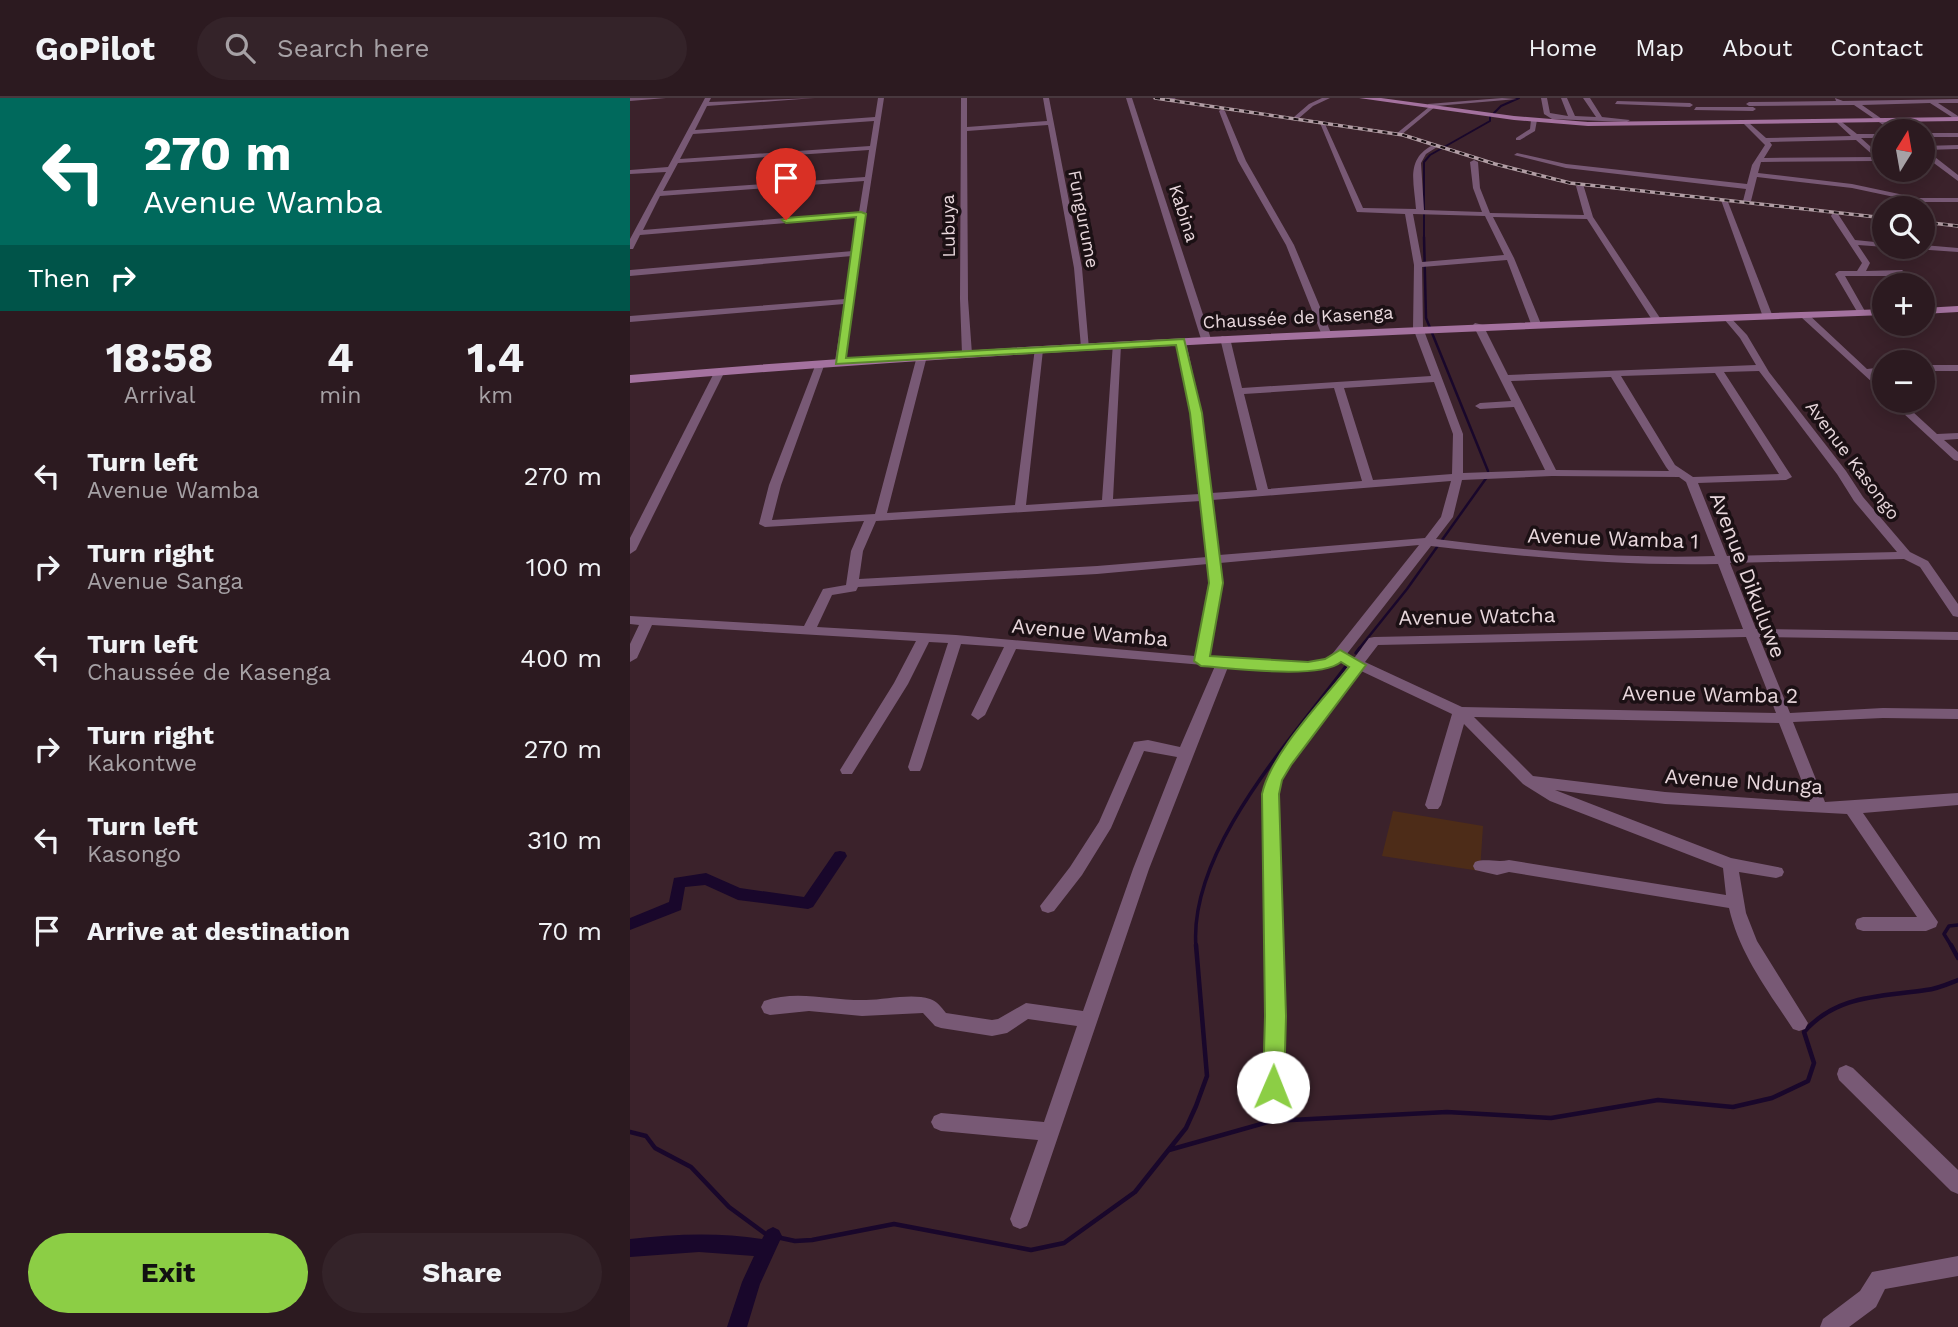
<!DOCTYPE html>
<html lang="en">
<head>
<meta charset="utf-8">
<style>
	body { margin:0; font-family:"Work Sans",sans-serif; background:#342329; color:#f1f3f6; height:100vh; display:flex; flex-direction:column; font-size:26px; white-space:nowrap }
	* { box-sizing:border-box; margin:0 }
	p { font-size:23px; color:#a6a1a5 }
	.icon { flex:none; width:38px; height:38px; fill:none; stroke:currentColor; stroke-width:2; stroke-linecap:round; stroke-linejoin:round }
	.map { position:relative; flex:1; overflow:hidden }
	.drawer { display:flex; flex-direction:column; background:#2c1a20; width:630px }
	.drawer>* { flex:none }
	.hud { background:#00695c; color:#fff; overflow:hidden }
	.needle { width:46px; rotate:11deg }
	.tools { position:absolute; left:1242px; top:21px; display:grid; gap:14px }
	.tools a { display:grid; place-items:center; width:63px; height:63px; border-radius:50%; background:#2c1a20; box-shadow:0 4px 18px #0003,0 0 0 2px #48383e; font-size:35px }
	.pin { position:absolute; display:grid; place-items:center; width:60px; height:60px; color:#fff; margin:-72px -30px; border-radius:50% 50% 50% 0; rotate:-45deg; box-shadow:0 0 7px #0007 }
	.pin .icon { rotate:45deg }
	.me { position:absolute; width:77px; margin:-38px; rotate:1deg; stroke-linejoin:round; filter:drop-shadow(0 0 5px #0008) }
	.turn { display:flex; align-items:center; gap:24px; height:147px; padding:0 28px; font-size:32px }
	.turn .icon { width:91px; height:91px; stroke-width:2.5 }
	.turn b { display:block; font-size:49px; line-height:60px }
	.then { display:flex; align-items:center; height:66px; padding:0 28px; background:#0003; gap:14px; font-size:26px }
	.eta { display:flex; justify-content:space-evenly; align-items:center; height:119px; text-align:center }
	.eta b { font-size:42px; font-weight:700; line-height:49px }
	.primary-button { display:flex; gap:14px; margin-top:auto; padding:14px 28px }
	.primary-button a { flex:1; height:80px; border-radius:42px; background:#8cce45; color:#111; font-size:28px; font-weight:700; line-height:80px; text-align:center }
	.primary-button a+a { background:#342329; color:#f1f3f6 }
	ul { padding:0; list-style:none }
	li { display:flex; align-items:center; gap:21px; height:91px; padding:0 28px }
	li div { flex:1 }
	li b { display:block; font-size:26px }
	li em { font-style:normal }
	header { display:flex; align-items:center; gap:42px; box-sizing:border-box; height:98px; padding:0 35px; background:#2c1a20; border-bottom:2px solid #48383e }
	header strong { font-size:33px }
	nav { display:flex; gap:38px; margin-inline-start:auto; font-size:24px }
	.search { width:490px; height:63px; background:#342329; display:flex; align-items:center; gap:18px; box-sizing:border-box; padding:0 24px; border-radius:38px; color:#a6a1a5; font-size:26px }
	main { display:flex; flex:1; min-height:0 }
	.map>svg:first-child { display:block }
	.green { fill:#4d2c18 }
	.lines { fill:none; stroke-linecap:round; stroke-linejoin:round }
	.stream-far3 { stroke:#19072b; stroke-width:2 }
	.stream-far2 { stroke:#19072b; stroke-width:2.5 }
	.stream-far1 { stroke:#19072b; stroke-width:3.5 }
	.stream { stroke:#19072b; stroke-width:4.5 }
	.canal { fill:#19072b; fill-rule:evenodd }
	.street { fill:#785975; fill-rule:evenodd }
	.secondary { fill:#a4729f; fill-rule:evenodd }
	.rail-casing { stroke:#b19da4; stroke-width:3.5 }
	.rail { stroke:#1b1014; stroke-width:2; stroke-dasharray:5; stroke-linecap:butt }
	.route { fill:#8cce45; stroke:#5b862d; stroke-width:2 }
	.labels { text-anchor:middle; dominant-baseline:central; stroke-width:7; stroke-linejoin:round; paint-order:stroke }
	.far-street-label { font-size:18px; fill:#e8d7dc; stroke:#1b1014 }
	.street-label { font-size:21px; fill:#e8d7dc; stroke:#1b1014 }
</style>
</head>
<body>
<header>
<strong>GoPilot</strong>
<div class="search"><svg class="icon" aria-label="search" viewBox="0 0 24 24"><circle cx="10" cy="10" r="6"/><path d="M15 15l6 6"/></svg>Search here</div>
<nav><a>Home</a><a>Map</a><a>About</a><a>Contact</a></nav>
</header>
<main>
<section class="drawer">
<div class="hud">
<div class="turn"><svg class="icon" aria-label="left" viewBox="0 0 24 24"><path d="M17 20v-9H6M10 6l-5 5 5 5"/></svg><div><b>270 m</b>Avenue Wamba</div></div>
<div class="then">Then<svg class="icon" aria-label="right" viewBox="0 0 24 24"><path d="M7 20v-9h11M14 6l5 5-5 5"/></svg></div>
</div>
<div class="eta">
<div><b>18:58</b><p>Arrival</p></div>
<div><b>4</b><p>min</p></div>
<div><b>1.4</b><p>km</p></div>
</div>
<ul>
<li><svg class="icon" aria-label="left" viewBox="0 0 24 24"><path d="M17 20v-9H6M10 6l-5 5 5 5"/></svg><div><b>Turn left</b><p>Avenue Wamba</p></div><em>270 m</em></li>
<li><svg class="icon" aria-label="right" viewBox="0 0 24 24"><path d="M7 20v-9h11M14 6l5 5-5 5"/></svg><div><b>Turn right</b><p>Avenue Sanga</p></div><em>100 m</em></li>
<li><svg class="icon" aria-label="left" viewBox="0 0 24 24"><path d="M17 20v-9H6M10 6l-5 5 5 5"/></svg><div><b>Turn left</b><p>Chaussée de Kasenga</p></div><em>400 m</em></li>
<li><svg class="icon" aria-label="right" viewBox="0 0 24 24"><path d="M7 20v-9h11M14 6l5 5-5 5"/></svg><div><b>Turn right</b><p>Kakontwe</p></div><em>270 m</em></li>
<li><svg class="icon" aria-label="left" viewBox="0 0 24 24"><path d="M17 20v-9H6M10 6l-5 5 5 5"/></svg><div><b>Turn left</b><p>Kasongo</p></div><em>310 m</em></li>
<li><svg class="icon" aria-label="arrive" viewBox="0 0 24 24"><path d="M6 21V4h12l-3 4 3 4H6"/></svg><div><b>Arrive at destination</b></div><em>70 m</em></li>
</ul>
<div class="primary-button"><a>Exit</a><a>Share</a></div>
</section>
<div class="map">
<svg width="1328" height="1229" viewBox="0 0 1328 1229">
	<rect width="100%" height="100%" fill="#3b222b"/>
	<path class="green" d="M763 713 853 728 850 773 752 758Z"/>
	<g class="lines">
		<g class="stream-far3">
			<path d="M864 15 871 8 889 0"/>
			<path d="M794 141V64L800 57 860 23V19"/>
		</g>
		<g class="stream-far2">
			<path d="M794 139 796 220 858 373"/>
			<path d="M728 552 777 491 857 379"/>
		</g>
		<g class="stream-far1">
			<path d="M726 555 730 550"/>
			<path d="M566 849C558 752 662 641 717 567"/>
			<path d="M1322 849 1314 836 1319 828 1328 827"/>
		</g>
		<g class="stream">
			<path d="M1321 847 1328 860"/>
			<path d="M0 1034 16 1038 25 1050 61 1069 99 1109 137 1137 165 1143 182 1142 264 1126 401 1152 434 1145 505 1094 556 1030 566 1008 577 978 566 847"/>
			<path d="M539 1052 642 1023 817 1014 921 1020 1028 1002 1103 1009 1142 1000 1178 983 1184 965 1174 934C1207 896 1251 899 1296 892 1307 891 1318 886 1328 882"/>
		</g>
		<g class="canal">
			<path d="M210 753 215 754 217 758 183 809 178 811 108 802 75 787 55 789 51 812 0 832V820L39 804 44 780 76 775 110 790 174 799 205 754Z"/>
			<path d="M143 1129 149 1132 152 1138 130 1186 117 1229H97L112 1184 124 1158 69 1154 0 1159V1141C44 1136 88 1134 132 1141L137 1132Z"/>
		</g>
		<g class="street">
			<path d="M0 0H36L0 3Z"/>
			<path d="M75 0H81L79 4 185 0 77 8 65 32 245 19 248 0H254L213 265 205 263 214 206 0 224V218L215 201 222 158 0 178V172L223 153 229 119 10 137 3 151H0V141L36 74 0 76V72L38 69ZM244 23 240 48 50 61 63 36ZM239 52 235 79 33 93 48 65ZM234 83 229 114 13 132 30 98Z"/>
			<path d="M331 0H337V29L417 23 413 0H419L452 170 459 251 451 249 444 170 418 27 337 33 338 201 342 256 337 259 332 256 330 201Z"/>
			<path d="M496 0H502L581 241 579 243 571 241Z"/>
			<path d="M539 0H546L541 3Z"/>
			<path d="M692 0H700L683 8 668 21H664V19L679 6Z"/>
			<path d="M872 0 887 1 806 8 771 37 766 36 799 9 798 6Z"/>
			<path d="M911 0H917L920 15 938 18 931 0H937L945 18 966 19 953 0H960L972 19 1000 22 997 24 922 21 914 16Z"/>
			<path d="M1205 0 1213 3 1328 1V5H1308L1328 18V23L1300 5 1232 7 1269 33H1262L1224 7 1119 8 1116 6 1119 4 1206 3Z"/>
			<path d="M987 3 1060 5 1063 7 1060 9 985 6Z"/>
			<path d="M1066 9H1123L1126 11 1123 13 1064 12Z"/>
			<path d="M592 11 595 13 616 63 664 147 701 235 699 237 691 235 656 147 608 63 589 13Z"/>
			<path d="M904 20 907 22 905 33 890 42H886V40L900 31 901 22Z"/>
			<path d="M1208 21 1227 36H1255V40H1231L1250 57 1255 72H1258L1267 79V83H1261L1250 73 1246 63 1131 64 1128 75 1222 86 1288 100H1328V104H1288L1222 90 1127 79 1121 103 1117 105 1113 103 1116 91 936 70 884 57 887 55 936 66 1117 86 1122 67 1135 47 1114 26V24H1118L1136 40 1221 38 1206 24ZM1226 42 1245 59 1134 60 1142 47 1140 44Z"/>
			<path d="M690 25 695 26 733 110 786 111C784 83 775 60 805 46L807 49 796 56 791 65 794 112 852 114 843 90 840 64 844 62 848 64 850 90 860 115 954 117 946 88 953 86 963 119 1032 223 1024 225 957 121 863 119 884 160 911 226 909 228 901 226 877 162 792 169 793 230 833 336V375L915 372 884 309 850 311 845 308 850 305 881 303 843 227 845 225 853 227 878 277 1126 267 1110 240 1094 221 1099 218 1117 237 1139 274 1216 373 1233 399 1280 454 1298 463 1328 506V519L1323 518 1290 469 1274 461 1100 465 1126 531 1328 534V542L1129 539 1160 615 1253 610 1328 611V621L1253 620 1163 624 1195 704 1328 695V707L1233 715 1308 824 1306 829 1296 833H1233L1227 831 1225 826 1227 821 1233 819H1287L1217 716 1035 706 925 692 1101 760 1152 770 1154 774 1152 778 1146 780 1109 774 1116 815 1127 843 1178 925 1175 931 1169 933 1163 931C1138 893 1109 855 1099 810L879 774 867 777 845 772 843 768 845 764C856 760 867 765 879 762L1096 797 1093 770 920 703 893 686 834 626 811 707 808 711H798L795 707 822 616 729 572 661 665 651 682 648 696 654 918 653 1013 650 1019 643 1022 636 1019 633 1013 636 918 632 696C645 652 691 604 719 567L715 563 717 560 725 559 739 540 744 539 1113 531 1088 466C992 468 896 459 801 448L709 566 678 573 598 569 519 771 400 1121 397 1128 390 1131 383 1128 380 1121 408 1042 311 1033 304 1030 301 1024 304 1018 311 1015 414 1024 447 928 398 921 377 935 362 938 311 930 305 928 293 915 232 918 179 913 140 917 134 915 131 909 134 903C167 891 202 903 236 902 255 902 281 895 300 901 307 903 311 909 316 915L362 922 368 921 396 905 453 913 503 771 547 659 514 653 481 730 452 777 424 813 418 815 412 813 410 808 440 769 469 724 504 644 518 642 550 649 585 568 386 551 355 617 348 622 341 617 374 549 331 546 292 669 290 673H280L278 669 318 545 299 544 278 586 222 676H212L210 672 264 585 286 543 22 527 7 560 0 564V546L9 527 0 526V518L174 528 193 491 216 487 221 453 234 423 135 429 129 426 139 387 187 263 195 265 151 387 142 422 245 416 287 258 292 255 297 258 257 415 385 407 405 250 413 252 396 407 472 402 483 245 491 247 483 401 570 396 561 315 548 241 556 243 571 315 581 395 627 392 590 240 592 238 600 240 612 290 801 278 783 230 784 167 775 116 727 114ZM783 116 855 118 874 157 792 164ZM1129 273 1207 376 1224 403 1267 454 1097 458 1068 385 1156 382 1162 379 1094 274ZM1085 275 1149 376 1063 379 1045 367 991 278ZM981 279 1036 369 1039 373 926 372 881 283ZM804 284 823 336 822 376 743 382 714 290ZM704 290 732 383 638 391 614 296ZM922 378 1049 379 1056 384 1085 458C992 461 898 453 806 441L823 419 832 382ZM821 383 811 419 795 440 589 457 582 402ZM571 403 577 459 467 468 229 481 233 453 246 423ZM789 447 699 560 678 565 578 559 592 485 590 465ZM578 466 580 485 565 558 326 537 187 529 202 497 226 493 228 489 467 476ZM1116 539 1146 615 832 609 735 564 748 547ZM844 619 1149 625 1180 704 1035 694 903 678Z"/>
			<rect x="1293" y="35" width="35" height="4"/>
			<path d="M1328 47V51L1296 52 1328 77V83L1293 57V48Z"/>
			<path d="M1091 102 1098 104 1143 219 1141 221 1133 219Z"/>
			<path d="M1202 116H1208L1225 142 1255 145V149H1258H1255L1228 147 1240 165 1236 173 1272 172 1276 175 1272 178H1215L1236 215 1235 217H1229L1205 176 1209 173H1227L1232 165 1201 118Z"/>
			<path d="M1293 147 1328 150V154L1285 151 1281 149Z"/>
			<path d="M1171 215H1177L1237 271 1255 269V275L1243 276 1255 287V296L1171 219Z"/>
			<rect x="1293" y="267" width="35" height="6"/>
			<path d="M90 270 95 273 6 452 0 456V440L85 273Z"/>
			<path d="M1260 303H1271L1307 336 1328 335V341L1314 342 1328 354V363L1324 362Z"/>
			<path d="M1216 967 1223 970 1328 1072V1096L1321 1093 1209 982 1207 976 1209 970Z"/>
			<path d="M1328 1158V1178L1255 1191 1246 1209 1219 1229H1190L1193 1221 1230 1193 1242 1174Z"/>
		</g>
		<g class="secondary">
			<path d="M729 0H751L884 18 958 24 1328 19V23L958 28 884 22Z"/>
			<path d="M1328 208V214L1293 216V210Z"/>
			<path d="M1255 211V217C836 233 418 249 0 285V277C418 242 836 226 1255 211Z"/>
		</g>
		<defs>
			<g id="rail">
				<path d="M525 0 773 37 865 66 940 85 1255 120"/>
				<path d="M1293 124 1328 128"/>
			</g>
		</defs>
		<use href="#rail" class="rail-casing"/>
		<use href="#rail" class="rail"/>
	</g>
	<path class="route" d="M231 114 236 116 216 260 554 241 572 315 593 485 580 558 678 564 695 561 710 552 736 567 661 667 652 682 649 696 656 918 654 989 651 996 643 999 636 996 633 989 635 918 632 696C641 655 692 603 719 569L711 564C689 582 602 570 571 568L564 563 579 485 560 315 546 247 206 266 226 119 156 125 152 122 156 120Z"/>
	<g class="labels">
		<g class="far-street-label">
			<text transform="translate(554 115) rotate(72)">Kabina</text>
			<text transform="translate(454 121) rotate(79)">Fungurume</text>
			<text transform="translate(318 128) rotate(-91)">Lubuya</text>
			<text transform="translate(668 219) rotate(-3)">Chaussée de Kasenga</text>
			<text transform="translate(1223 362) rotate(53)">Avenue Kasongo</text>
		</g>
		<g class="street-label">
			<text transform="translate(983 440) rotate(2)">Avenue Wamba 1</text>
			<text transform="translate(1118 477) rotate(69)">Avenue Dikuluwe</text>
			<text transform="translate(847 518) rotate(-1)">Avenue Watcha</text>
			<text transform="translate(460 534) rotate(5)">Avenue Wamba</text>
			<text transform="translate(1080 596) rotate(1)">Avenue Wamba 2</text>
			<text transform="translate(1114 683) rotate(4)">Avenue Ndunga</text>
		</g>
	</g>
</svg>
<div class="tools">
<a><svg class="needle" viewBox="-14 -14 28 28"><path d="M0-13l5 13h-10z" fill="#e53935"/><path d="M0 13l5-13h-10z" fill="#a6a1a5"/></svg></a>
<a><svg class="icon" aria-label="search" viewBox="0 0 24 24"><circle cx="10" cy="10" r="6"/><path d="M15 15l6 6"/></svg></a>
<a>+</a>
<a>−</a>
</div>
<div class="pin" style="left:156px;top:122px;background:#d93025"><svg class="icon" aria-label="arrive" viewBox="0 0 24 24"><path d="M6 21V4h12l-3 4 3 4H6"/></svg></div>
<svg class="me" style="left:643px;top:989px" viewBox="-20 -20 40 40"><circle r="19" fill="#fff"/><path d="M0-13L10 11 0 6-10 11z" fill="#8cce45"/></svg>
</div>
</main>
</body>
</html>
